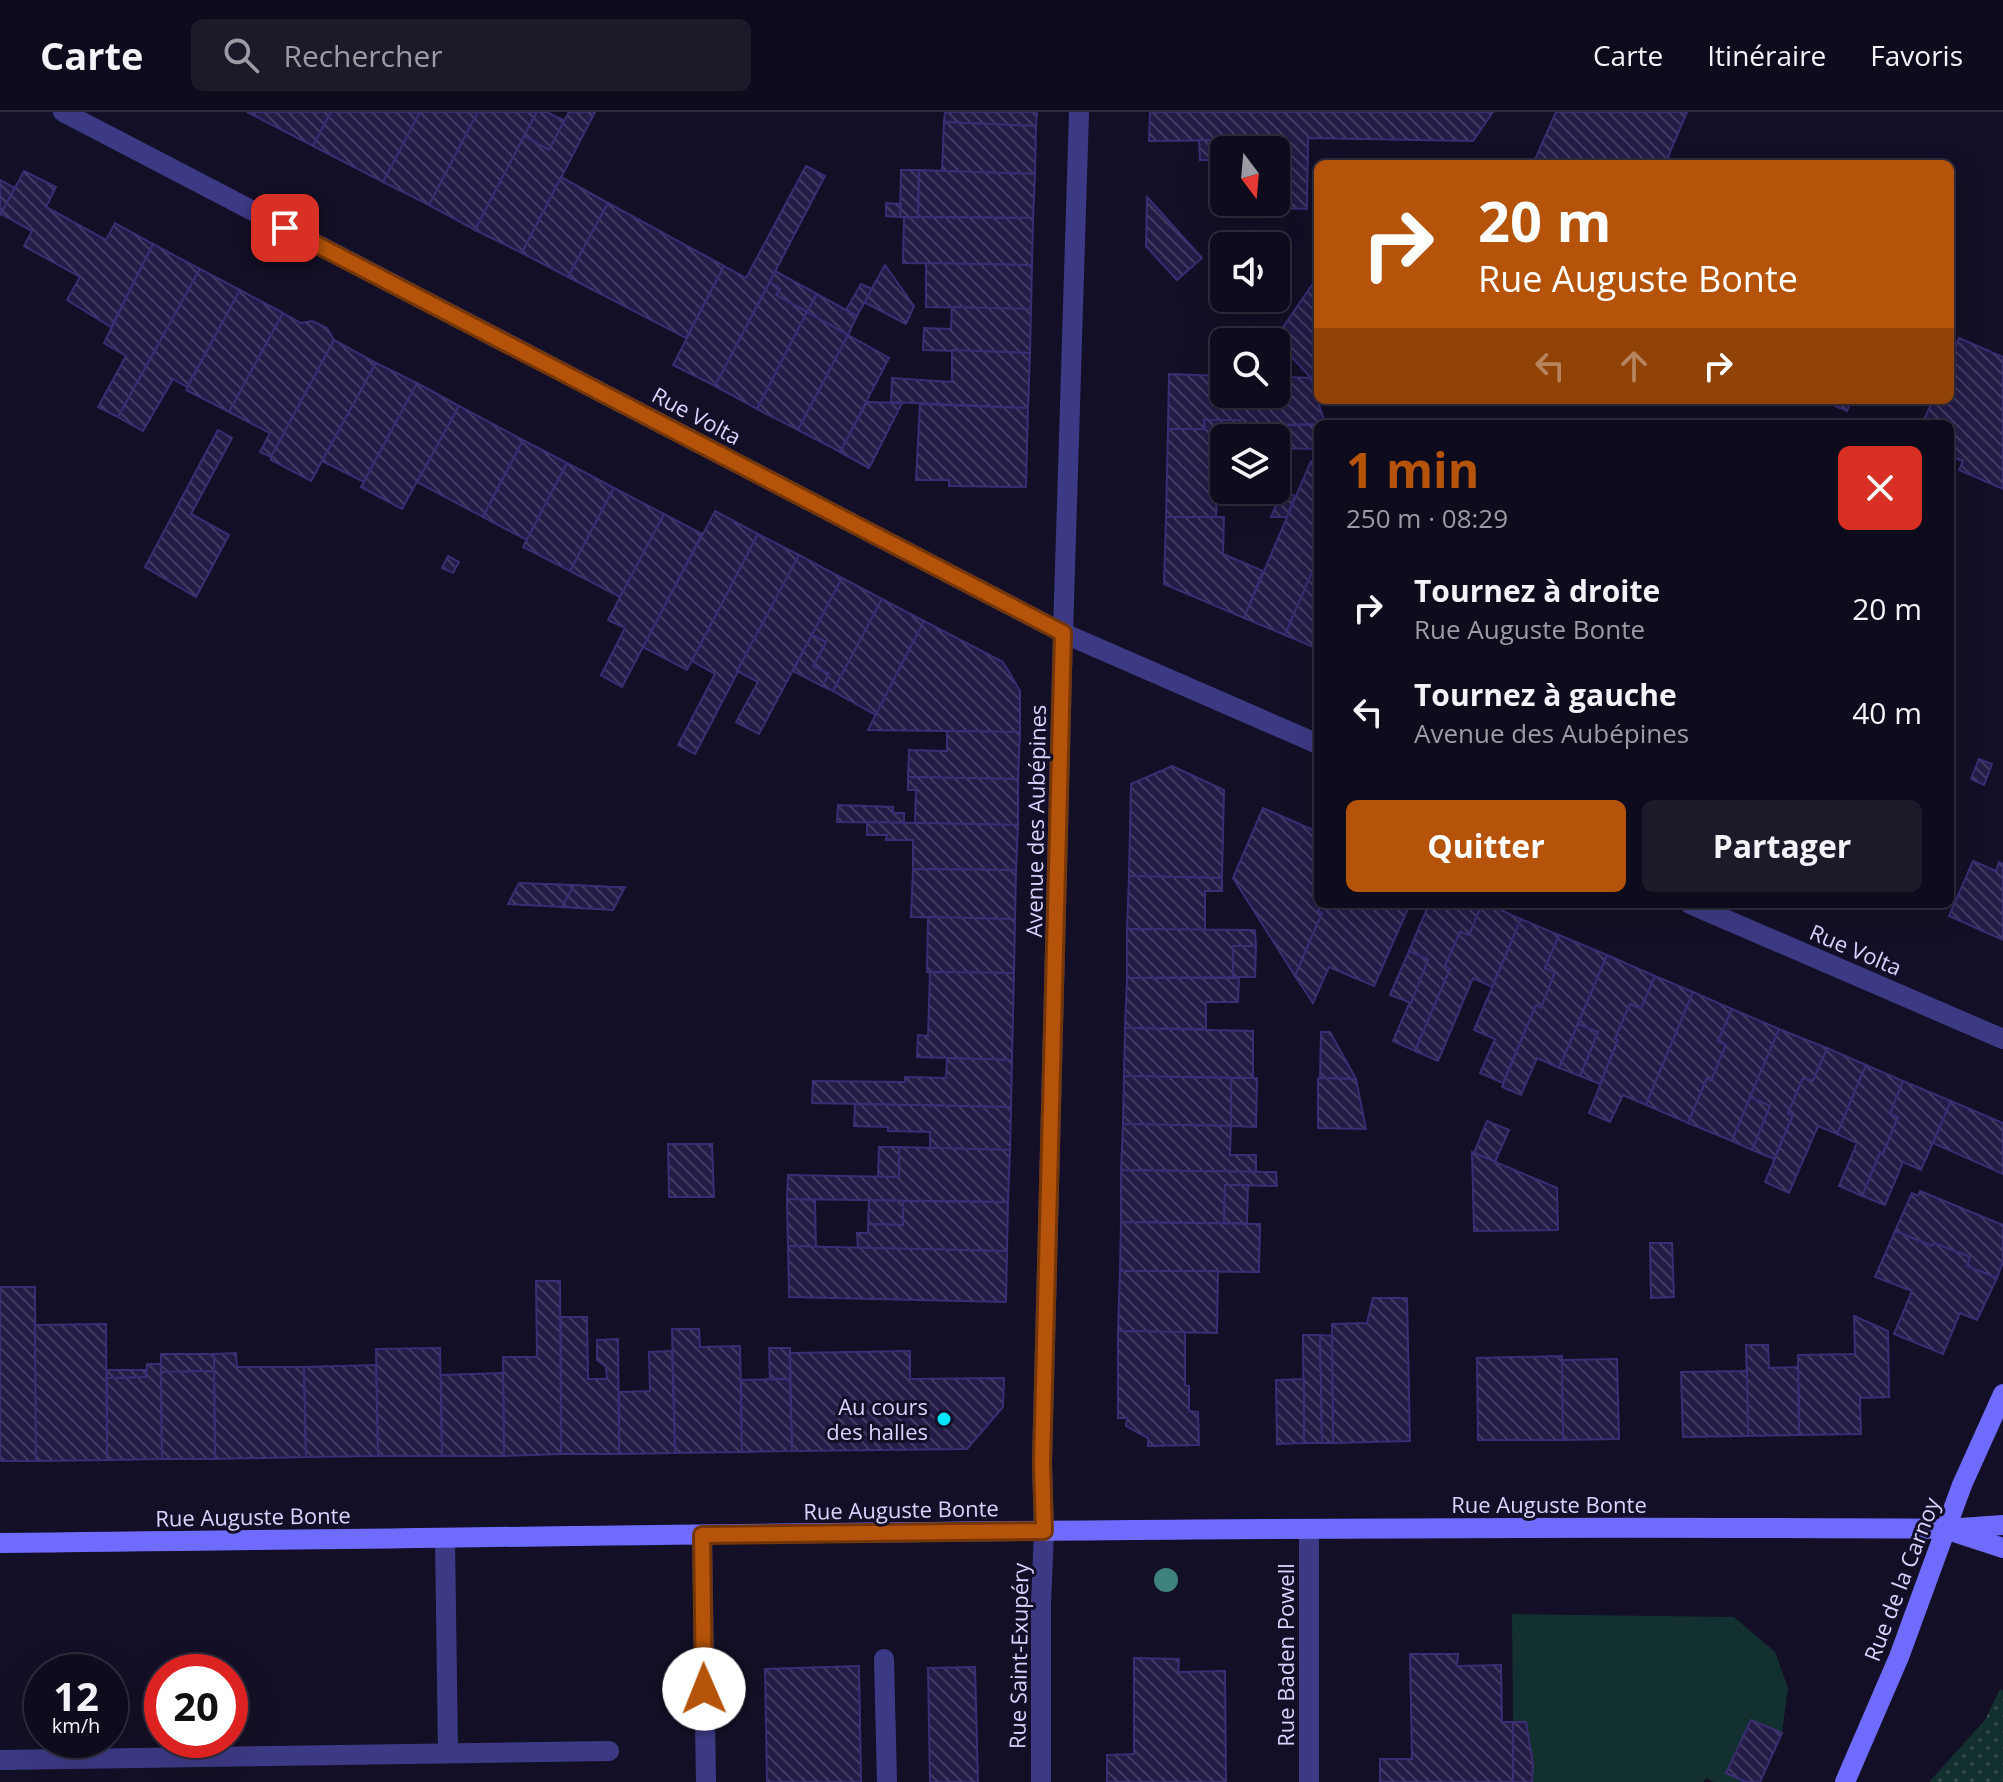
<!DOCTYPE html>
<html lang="fr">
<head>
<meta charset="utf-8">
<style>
	body { margin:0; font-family:"Open Sans",sans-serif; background:#1c1929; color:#f1f3f6; height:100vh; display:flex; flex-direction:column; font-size:30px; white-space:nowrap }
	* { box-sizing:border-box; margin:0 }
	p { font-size:26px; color:#9b9ba3 }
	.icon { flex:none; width:44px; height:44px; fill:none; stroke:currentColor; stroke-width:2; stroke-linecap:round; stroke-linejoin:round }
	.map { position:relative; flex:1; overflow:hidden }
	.drawer { position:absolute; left:1314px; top:308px; width:640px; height:488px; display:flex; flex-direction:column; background:#0e0b1c; border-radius:12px; box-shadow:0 8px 32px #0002,0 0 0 2px #2e2b3b }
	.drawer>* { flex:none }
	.hud { position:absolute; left:1314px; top:48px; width:640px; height:244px; border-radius:12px; box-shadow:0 8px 32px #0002,0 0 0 2px #2e2b3b; background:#b45309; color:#fff; overflow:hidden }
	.needle { width:52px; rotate:164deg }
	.fabs { position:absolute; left:1210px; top:24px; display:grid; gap:16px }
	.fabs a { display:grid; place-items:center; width:80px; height:80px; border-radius:12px; background:#0e0b1c; box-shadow:0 8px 32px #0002,0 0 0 2px #2e2b3b; font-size:40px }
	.speed { position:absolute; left:24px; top:1542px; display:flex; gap:16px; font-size:40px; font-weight:700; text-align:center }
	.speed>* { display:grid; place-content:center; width:104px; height:104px; border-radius:50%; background:#0e0b1c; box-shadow:0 8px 32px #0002,0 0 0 2px #2e2b3b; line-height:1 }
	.speed small { font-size:20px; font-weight:400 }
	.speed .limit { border:12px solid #d22; background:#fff; color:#111 }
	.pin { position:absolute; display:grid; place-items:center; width:68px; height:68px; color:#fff; margin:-34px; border-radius:16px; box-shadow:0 4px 12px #0006 }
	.me { position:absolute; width:88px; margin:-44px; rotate:359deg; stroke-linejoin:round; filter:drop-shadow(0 0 6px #0008) }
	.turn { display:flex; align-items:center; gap:28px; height:168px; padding:0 32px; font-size:36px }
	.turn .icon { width:104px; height:104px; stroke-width:2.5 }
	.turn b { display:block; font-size:56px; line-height:68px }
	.lanes { display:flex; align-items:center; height:76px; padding:0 32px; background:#0003; justify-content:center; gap:40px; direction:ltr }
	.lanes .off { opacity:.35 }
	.round { display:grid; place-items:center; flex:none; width:84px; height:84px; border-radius:12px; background:#1c1929 }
	.headline { display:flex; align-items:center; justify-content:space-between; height:136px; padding:0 32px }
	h1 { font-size:48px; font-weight:700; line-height:60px; color:#b45309 }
	.primary-button { display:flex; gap:16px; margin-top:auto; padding:16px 32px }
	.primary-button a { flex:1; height:92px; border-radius:12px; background:#b45309; color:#fff; font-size:32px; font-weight:700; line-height:92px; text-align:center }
	.primary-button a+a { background:#1c1929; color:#f1f3f6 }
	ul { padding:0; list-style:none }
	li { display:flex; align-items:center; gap:24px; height:104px; padding:0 32px }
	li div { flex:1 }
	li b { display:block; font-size:30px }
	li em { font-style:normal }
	header { display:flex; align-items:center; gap:48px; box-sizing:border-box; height:112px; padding:0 40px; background:#0e0b1c; border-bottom:2px solid #2e2b3b }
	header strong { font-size:38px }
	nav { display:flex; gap:44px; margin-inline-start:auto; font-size:28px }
	.search { width:560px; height:72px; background:#1c1929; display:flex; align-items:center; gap:20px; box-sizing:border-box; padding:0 28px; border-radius:12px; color:#9b9ba3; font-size:30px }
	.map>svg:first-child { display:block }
	.grass { fill:url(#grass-dots) }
	.green { fill:#12302f }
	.building { fill:url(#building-back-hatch); stroke:#3b2d73; stroke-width:2 }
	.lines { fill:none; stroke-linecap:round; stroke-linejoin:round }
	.lane { stroke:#3d3a85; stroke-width:20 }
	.street { stroke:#3d3a85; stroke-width:20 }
	.secondary { stroke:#6f6bff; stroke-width:20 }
	.tree { fill:#3d827b }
	.route-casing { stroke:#753606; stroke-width:20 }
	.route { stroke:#b45309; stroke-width:14 }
	.poi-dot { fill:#00e5ff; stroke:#130f26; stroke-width:3 }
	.labels { text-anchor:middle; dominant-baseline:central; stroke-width:6; stroke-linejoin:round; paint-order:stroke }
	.street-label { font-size:22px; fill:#d9d4ff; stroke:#130f26 }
	.poi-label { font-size:22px; fill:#d9d4ff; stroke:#130f26; text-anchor:end }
</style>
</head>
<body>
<header>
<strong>Carte</strong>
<div class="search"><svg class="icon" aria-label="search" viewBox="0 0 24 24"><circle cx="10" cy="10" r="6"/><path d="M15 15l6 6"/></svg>Rechercher</div>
<nav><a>Carte</a><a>Itinéraire</a><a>Favoris</a></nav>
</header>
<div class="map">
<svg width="2003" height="1670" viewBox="0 0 2003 1670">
	<defs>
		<pattern id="grass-dots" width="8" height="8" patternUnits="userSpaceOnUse" patternTransform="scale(2)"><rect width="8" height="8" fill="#12302f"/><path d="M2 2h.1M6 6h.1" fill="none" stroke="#344d4e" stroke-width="1.8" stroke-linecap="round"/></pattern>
		<pattern id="building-back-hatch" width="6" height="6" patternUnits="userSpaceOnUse" patternTransform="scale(2)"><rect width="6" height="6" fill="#241b47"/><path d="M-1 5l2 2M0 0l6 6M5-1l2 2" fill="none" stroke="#433b63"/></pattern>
	</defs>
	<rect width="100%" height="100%" fill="#130f26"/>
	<path class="grass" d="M2000 1577 2003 1579V1670H1929L1985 1608Z"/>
	<path class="green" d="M1512 1502 1734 1505 1775 1540 1788 1576 1782 1621 1751 1608 1727 1661 1746 1670H1714L1706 1666 1703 1670H1532L1533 1652 1526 1610H1513Z"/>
	<g class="building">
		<path d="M247 0H331L313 34Z"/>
		<path d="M331 0H420L383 70 313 34Z"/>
		<path d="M420 0H478L429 93 383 70Z"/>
		<path d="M478 0H537L475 118 429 93Z"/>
		<path d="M537 0H547L565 9 549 38 524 24Z"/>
		<path d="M569 0H595L522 141 475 118 524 24 549 38Z"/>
		<path d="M945 0H1037L1036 14 944 10Z"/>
		<path d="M1150 0H1493L1473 29 1308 26 1307 97 1252 95V90H1276V38H1253V28L1149 29Z"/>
		<path d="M1556 0H1687L1665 52H1533Z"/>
		<path d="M944 10 1036 14 1035 62 942 59Z"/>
		<path d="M1199 28H1231V38H1224V48H1200Z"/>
		<path d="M806 54 825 64 715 274 673 253 724 154 746 166Z"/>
		<path d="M901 58H919L918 105H900Z"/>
		<path d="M919 58 1035 62 1033 106 918 105Z"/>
		<path d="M24 59 56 75 46 95 106 128 115 111 153 132 111 215 67 188 80 165 24 134 32 119 1 102Z"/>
		<path d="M561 65 608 91 568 165 522 141Z"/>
		<path d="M0 68 15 76 0 103Z"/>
		<path d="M1147 85 1202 146 1177 168 1146 134Z"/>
		<path d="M608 91 724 154 686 226 568 165Z"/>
		<path d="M886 91 901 92 900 105 886 104Z"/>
		<path d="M904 105 1033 106 1032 153 903 151Z"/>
		<path d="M153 132 200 157 118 305 98 295 126 244 104 231Z"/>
		<path d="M926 151 1032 153 1031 197 926 195Z"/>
		<path d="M885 153 914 194 906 212 864 190Z"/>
		<path d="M200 157 240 178 187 275 173 267 143 319 118 305Z"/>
		<path d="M775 159 817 182 807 200 776 183 780 177 770 170Z"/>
		<path d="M1318 164V255L1311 266 1275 227Z"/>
		<path d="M770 170 780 177 776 183 807 200 757 297 715 274Z"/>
		<path d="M861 172 872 177 857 204 846 198Z"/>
		<path d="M240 178 283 201 229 300 186 278Z"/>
		<path d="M817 182 857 204 848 223 807 200Z"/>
		<path d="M952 195 1031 197 1030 241 923 238 924 216 951 217Z"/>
		<path d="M807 200 848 223 798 318 757 297Z"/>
		<path d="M283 201 301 211 312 209 327 216 334 228 271 345 260 340 270 321 229 300Z"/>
		<path d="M848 223 889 246 840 340 798 318Z"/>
		<path d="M1959 226 2003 245V377L1959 358 1963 349 1950 344V312H1922L1933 288H1950V248Z"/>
		<path d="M334 228 376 251 311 369 271 348V345Z"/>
		<path d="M952 238 1030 241 1028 296 891 290 892 266 952 270Z"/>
		<path d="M376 251 417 271 364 370 322 349Z"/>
		<path d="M1169 262 1224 264V282L1288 285V265L1311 266 1325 312 1240 313V308H1204L1205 317H1168Z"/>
		<path d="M417 271 459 294 402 397 361 375Z"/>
		<path d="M1821 288H1852L1847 299Z"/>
		<path d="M867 290 902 291 869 356 840 340Z"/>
		<path d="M920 292 1028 296 1026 375 949 374V368H916Z"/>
		<path d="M459 294 523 328 483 405 417 370Z"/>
		<path d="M1204 308H1240V313H1318V330L1315 337 1276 336V326H1224V356H1218L1216 405H1166L1168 317H1205Z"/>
		<path d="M218 318 232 326 191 402 229 423 196 485 145 455Z"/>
		<path d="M523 328 567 351 527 428 483 405Z"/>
		<path d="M1311 349 1318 351V447L1285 523 1244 506Z"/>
		<path d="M567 351 614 376 570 459 523 435Z"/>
		<path d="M614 376 664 402 620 485 570 459Z"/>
		<path d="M1282 379 1295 384 1287 405H1271Z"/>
		<path d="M715 399 758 422 687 558 643 535Z"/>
		<path d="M664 402 702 422 622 575 601 563 625 516 608 508Z"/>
		<path d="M1166 405H1224L1223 442 1263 459 1244 506 1164 472Z"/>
		<path d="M758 422 799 443 695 642 678 633 715 562 692 549Z"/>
		<path d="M799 443 842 466 759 622 736 610 758 570 737 559Z"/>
		<path d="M448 444 459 450 453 461 442 456Z"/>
		<path d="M1314 455 1318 457V537L1285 523Z"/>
		<path d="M842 466 882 487 833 579 822 574 829 562 813 554 826 530 812 523Z"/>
		<path d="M882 487 924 509 876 603 833 579Z"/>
		<path d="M924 509 1003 550 1020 579V620L868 618Z"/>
		<path d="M812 523 826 530 813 554 829 562 822 574 793 559Z"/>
		<path d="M947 619 1020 620 1018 667 908 665 909 638 947 639Z"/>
		<path d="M1979 647 1992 652 1984 673 1971 667Z"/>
		<path d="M1172 654 1224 678 1222 766 1129 764 1131 672Z"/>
		<path d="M908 665 1018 667V713L915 711 916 678H908Z"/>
		<path d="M838 693 893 695V701H904V711L837 710Z"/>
		<path d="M1263 696 1318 720V792H1321L1318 799 1322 801 1295 864 1233 766Z"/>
		<path d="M867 710 1018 713 1016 758 913 757V728H886L887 723H867Z"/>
		<path d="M1973 749 1996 759 1999 750 2003 752V828L1949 804Z"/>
		<path d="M913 757 1016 758 1015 807 911 805Z"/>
		<path d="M1129 764 1222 766V779H1205V818L1127 817Z"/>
		<path d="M519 771 574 773 562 795 508 792Z"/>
		<path d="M574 773 614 775H625L613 798 562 795Z"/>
		<path d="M1321 792H1410L1374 874 1329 855 1313 891 1295 864 1322 801 1318 799Z"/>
		<path d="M1429 792H1482L1469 823 1460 820 1445 854 1450 857 1415 939 1393 929 1428 848 1409 839Z"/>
		<path d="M1482 792H1487L1521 807 1492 875 1473 866 1438 949 1415 939 1450 857 1445 854 1460 820 1469 823Z"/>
		<path d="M928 805 1015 807 1014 861 927 860Z"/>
		<path d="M1521 807 1559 823 1545 856 1555 860 1541 896 1536 893 1503 971 1480 961 1495 927 1474 918Z"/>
		<path d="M1127 817 1255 818 1256 834H1233V865L1127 866Z"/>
		<path d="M1559 823 1607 843 1559 956 1537 946 1521 983 1502 975 1536 893 1541 896 1555 860 1545 856Z"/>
		<path d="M1233 834H1256L1255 865H1233Z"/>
		<path d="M1409 839 1428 848 1411 891 1390 883Z"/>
		<path d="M1607 843 1655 864 1641 897 1630 892 1615 927 1618 928 1600 972 1580 964 1598 920 1578 912Z"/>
		<path d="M930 860 1014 861 1012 948 917 945 918 923 928 924Z"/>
		<path d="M1655 864 1693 880 1646 993 1623 983 1610 1010 1589 1001 1618 928 1615 927 1630 892 1641 897Z"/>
		<path d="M1127 866H1239L1238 890H1206V917L1125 916Z"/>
		<path d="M1693 880 1732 897 1718 929 1726 933 1711 969 1707 966 1688 1011 1646 993Z"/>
		<path d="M1732 897 1779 917 1732 1029 1688 1011 1707 966 1711 969 1726 933 1718 929Z"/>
		<path d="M1578 912 1598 920 1580 964 1559 956Z"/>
		<path d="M1125 916 1253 919V966L1124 964Z"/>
		<path d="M1779 917 1827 936 1813 969 1803 966 1788 1001 1793 1003 1774 1047 1752 1038 1770 994 1750 985Z"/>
		<path d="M1321 920H1330L1356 967 1320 966Z"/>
		<path d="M1827 936 1866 953 1837 1022 1818 1014 1789 1081 1765 1070 1793 1003 1788 1001 1803 966 1813 969Z"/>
		<path d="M947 946 1012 948 1011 995 812 991 813 969 905 970V965L946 966Z"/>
		<path d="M1866 953 1903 969 1890 1002 1898 1005 1883 1042 1880 1041 1862 1084 1839 1074 1857 1031 1837 1022Z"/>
		<path d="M1124 964 1231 966V1014L1123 1012Z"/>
		<path d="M1231 966H1257L1256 1015 1231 1014Z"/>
		<path d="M1320 966 1356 967 1366 1017 1318 1016V967Z"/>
		<path d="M1903 969 1951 989 1921 1058 1903 1050 1885 1093 1862 1084 1880 1041 1883 1042 1898 1005 1890 1002Z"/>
		<path d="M1750 985 1770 994 1752 1038 1732 1029Z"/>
		<path d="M1951 989 2003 1011V1062L1933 1031Z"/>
		<path d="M855 992 1011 995 1010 1038 930 1036V1020L888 1019V1015L854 1014Z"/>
		<path d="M1487 1009 1509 1018 1495 1050 1474 1041Z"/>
		<path d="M1123 1012 1231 1014 1230 1043H1256V1060L1121 1058Z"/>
		<path d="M668 1032H712L714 1085H669Z"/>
		<path d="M879 1035H899V1065H878Z"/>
		<path d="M899 1035 1010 1038 1008 1090 787 1087 788 1063 899 1065Z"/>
		<path d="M1472 1040 1557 1076 1558 1118 1474 1119Z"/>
		<path d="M1121 1058 1276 1060 1277 1074 1225 1073 1224 1111 1121 1110Z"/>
		<path d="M1225 1073H1248L1247 1111H1224Z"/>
		<path d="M1920 1079 2003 1113V1149L1997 1166 1967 1154 1970 1145 1934 1131 1932 1134 1895 1119 1912 1081 1918 1084Z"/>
		<path d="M787 1087 815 1088 816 1135 788 1134Z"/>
		<path d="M869 1088 903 1089V1113L868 1112Z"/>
		<path d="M903 1089 1008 1090 1007 1139 858 1136 857 1121H868V1112L903 1113Z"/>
		<path d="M1121 1110 1260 1112 1259 1160 1120 1159Z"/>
		<path d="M1895 1119 1932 1134 1934 1131 1970 1145 1967 1154 1997 1166 1977 1208 1960 1201 1943 1242 1894 1222 1912 1179 1875 1165Z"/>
		<path d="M1650 1131H1672L1674 1185 1651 1186Z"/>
		<path d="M788 1134 1007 1139 1006 1190 789 1185Z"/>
		<path d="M1120 1159H1218L1217 1221 1118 1219Z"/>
		<path d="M536 1169H560L561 1342 504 1344 503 1245H537Z"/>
		<path d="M0 1175H35L36 1349H0Z"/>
		<path d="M1373 1186H1407L1410 1329 1333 1331 1332 1212 1367 1211Z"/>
		<path d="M1854 1204 1888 1219 1889 1285 1860 1286 1861 1322 1799 1323 1798 1243 1855 1242Z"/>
		<path d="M561 1205H587L588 1267H607L606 1255 597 1248V1228L618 1227 619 1342H561Z"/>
		<path d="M106 1212 107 1348 36 1349 35 1213Z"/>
		<path d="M672 1217H699L700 1235 740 1234 742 1340 675 1341Z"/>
		<path d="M1118 1219 1185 1220V1273L1189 1274V1299L1198 1300 1199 1333 1148 1334V1326L1126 1314 1127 1306H1118Z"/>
		<path d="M1303 1223H1320L1322 1331H1304Z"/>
		<path d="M1320 1223 1332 1224 1333 1331H1322Z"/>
		<path d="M1746 1233H1768L1769 1256 1798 1255 1799 1323 1748 1324Z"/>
		<path d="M440 1236 442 1344H378L376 1237Z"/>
		<path d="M769 1236H790V1267H770Z"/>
		<path d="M672 1239 675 1341 619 1342V1280L650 1279 649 1240Z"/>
		<path d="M910 1239V1267L1004 1266 1003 1295 967 1337 792 1339 790 1241Z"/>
		<path d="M236 1241 237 1255H304L306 1345 215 1347 214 1242Z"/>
		<path d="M161 1242H214V1259L161 1260Z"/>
		<path d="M1562 1244 1563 1328H1478L1477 1246Z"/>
		<path d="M1617 1247 1619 1327 1563 1328 1562 1248Z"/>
		<path d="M147 1252H161L162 1347 107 1348V1266L146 1265Z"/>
		<path d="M376 1253 378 1344 306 1345 304 1255Z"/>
		<path d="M107 1258H146V1265L107 1266Z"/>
		<path d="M214 1259 215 1347H162L161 1260Z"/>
		<path d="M1747 1259 1748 1324 1683 1325 1681 1260Z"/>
		<path d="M503 1261 504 1344H442L441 1263Z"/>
		<path d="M790 1267 792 1339 742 1340 741 1268Z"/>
		<path d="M1304 1267V1331L1277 1332 1276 1268Z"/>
		<path d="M1410 1542H1458L1457 1554 1501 1553 1502 1610H1513V1670H1380V1647H1412Z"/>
		<path d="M1134 1546 1179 1547 1178 1560 1225 1559 1226 1670H1107V1643L1134 1642Z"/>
		<path d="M859 1554 861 1670H767L765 1557Z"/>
		<path d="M975 1555 978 1670H930L928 1556Z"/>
		<path d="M1751 1608 1782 1621 1760 1670H1746L1726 1661Z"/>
		<path d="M1513 1610H1526L1533 1652 1532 1670H1513Z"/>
	</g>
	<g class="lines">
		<g class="lane">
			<path d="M702 1423 706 1670"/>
			<path d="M445 1426 448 1641"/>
			<path d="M884 1547 887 1670"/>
			<path d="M0 1648 609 1639"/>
		</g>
		<g class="street">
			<path d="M63 0 1063 521 1318 632"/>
			<path d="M1690 792 2003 927"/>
			<path d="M1309 1417V1670"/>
			<path d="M1041 1670V1491L1044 1419 1042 1351 1063 521 1079 0"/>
		</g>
		<g class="secondary">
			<path d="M1957 1421 2003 1436"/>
			<path d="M0 1431C648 1424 1297 1412 1946 1417L2003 1413"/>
			<path d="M1845 1670 1899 1545 1962 1373 2003 1282"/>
		</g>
	</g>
	<circle class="tree" cx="1166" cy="1468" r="12"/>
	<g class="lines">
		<defs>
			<path id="route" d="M285 116 1063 521 1042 1351 1044 1419 702 1423 704 1577"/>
		</defs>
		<use href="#route" class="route-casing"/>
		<use href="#route" class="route"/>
	</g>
	<circle class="poi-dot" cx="944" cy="1307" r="8"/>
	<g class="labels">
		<g class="street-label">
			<text transform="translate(697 303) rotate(28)">Rue Volta</text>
			<text transform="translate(1035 709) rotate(-89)">Avenue des Aubépines</text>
			<text transform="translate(1856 837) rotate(23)">Rue Volta</text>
			<text x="1549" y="1392">Rue Auguste Bonte</text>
			<text transform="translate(901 1397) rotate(-1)">Rue Auguste Bonte</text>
			<text transform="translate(253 1404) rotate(-1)">Rue Auguste Bonte</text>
			<text transform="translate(1901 1467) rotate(-69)">Rue de la Carnoy</text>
			<text transform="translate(1285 1543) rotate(-90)">Rue Baden Powell</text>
			<text transform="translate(1018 1544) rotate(-89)">Rue Saint-Exupéry</text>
		</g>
		<g class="poi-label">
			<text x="928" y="1294">Au cours<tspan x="928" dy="25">des halles</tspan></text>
		</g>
	</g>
</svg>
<div class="fabs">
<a><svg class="needle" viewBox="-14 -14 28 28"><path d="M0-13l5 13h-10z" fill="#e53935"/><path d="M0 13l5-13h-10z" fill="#9b9ba3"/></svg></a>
<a><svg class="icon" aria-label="sound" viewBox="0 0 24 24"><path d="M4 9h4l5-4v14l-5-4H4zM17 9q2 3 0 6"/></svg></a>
<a><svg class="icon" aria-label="search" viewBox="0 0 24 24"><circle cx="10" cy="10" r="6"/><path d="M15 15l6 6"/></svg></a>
<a><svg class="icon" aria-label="layers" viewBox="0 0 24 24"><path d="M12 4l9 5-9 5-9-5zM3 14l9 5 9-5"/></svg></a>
</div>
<div class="speed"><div>12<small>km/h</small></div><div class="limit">20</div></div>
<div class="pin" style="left:285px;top:116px;background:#d93025"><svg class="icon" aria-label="arrive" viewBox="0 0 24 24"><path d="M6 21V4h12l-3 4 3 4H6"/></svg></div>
<svg class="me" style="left:704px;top:1577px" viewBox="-20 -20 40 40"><circle r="19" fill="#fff"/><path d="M0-13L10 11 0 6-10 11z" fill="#b45309"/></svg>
<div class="hud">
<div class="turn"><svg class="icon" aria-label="right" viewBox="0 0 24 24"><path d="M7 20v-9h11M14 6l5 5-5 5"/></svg><div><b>20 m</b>Rue Auguste Bonte</div></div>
<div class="lanes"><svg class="icon off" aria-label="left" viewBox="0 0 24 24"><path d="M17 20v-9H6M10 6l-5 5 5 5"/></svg><svg class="icon off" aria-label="ahead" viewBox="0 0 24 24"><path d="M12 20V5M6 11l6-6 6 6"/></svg><svg class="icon" aria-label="right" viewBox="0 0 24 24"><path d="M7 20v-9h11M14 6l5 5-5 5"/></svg></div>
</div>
<section class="drawer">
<div class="headline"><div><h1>1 min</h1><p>250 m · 08:29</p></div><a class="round" style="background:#d93025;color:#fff"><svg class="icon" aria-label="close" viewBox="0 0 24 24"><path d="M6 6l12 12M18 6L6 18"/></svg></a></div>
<ul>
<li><svg class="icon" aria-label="right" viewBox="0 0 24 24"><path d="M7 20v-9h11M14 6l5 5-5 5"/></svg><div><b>Tournez à droite</b><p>Rue Auguste Bonte</p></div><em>20 m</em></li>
<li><svg class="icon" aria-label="left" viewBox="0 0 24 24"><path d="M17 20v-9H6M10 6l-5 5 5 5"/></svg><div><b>Tournez à gauche</b><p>Avenue des Aubépines</p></div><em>40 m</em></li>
</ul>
<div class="primary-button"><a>Quitter</a><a>Partager</a></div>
</section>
</div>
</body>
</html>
